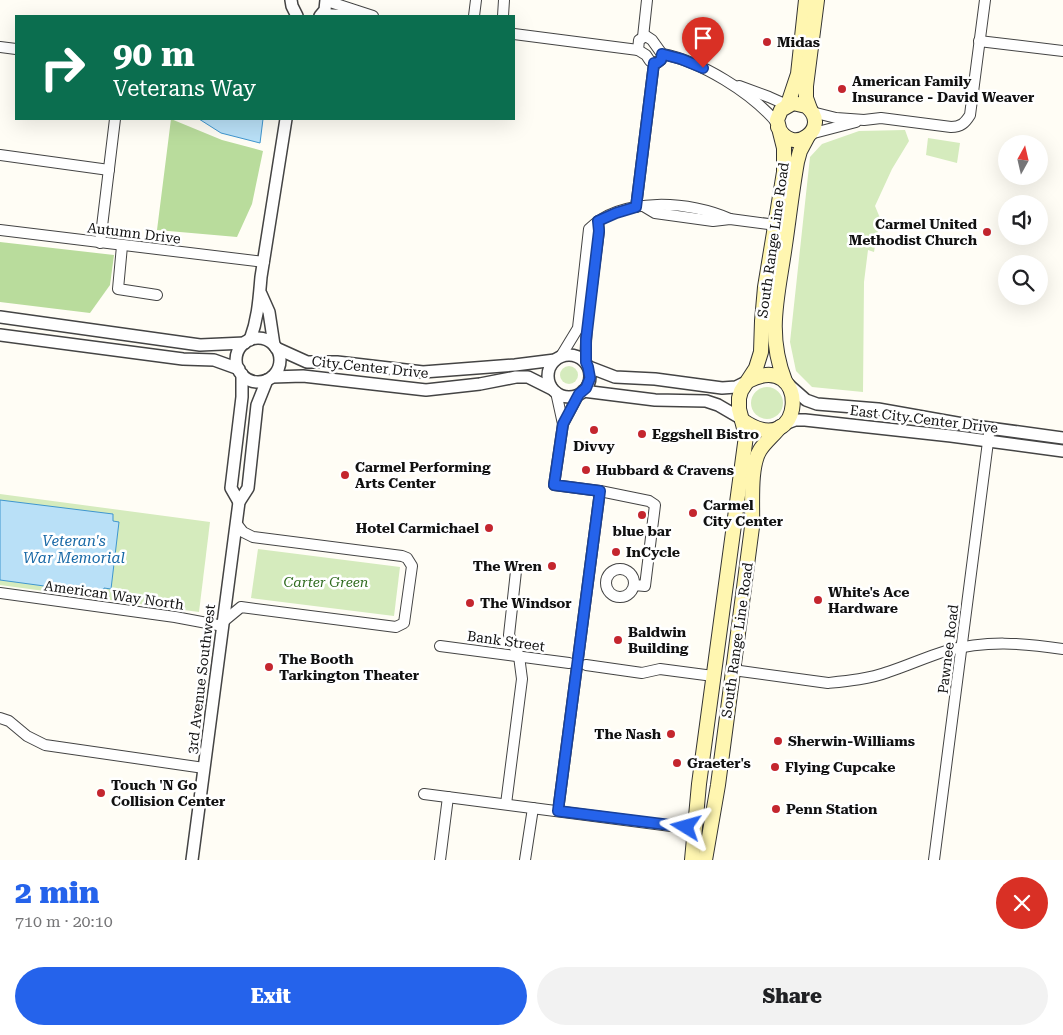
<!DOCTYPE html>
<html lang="en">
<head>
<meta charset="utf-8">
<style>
	body { margin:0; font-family:"Roboto Serif",serif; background:#f2f2f2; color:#202124; height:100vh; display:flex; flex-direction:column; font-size:19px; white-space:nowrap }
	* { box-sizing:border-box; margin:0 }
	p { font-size:16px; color:#757577 }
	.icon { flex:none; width:28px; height:28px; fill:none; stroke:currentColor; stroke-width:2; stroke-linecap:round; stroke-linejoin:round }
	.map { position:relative; height:860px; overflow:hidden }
	.panel { display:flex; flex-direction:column; background:#fff; flex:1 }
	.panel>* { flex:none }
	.banner { position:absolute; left:15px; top:15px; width:500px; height:105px; border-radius:0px; box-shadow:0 5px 20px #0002; background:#0b6e4f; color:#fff; overflow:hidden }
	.needle { width:32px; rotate:8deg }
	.controls { position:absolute; left:998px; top:135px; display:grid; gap:10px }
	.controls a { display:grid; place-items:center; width:50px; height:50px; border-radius:50%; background:#fff; box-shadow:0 5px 20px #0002; font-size:25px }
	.pin { position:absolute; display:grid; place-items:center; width:42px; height:42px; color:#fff; margin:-51px -21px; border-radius:50% 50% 50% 0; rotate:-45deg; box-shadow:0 0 5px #0007 }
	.pin .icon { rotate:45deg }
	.me { position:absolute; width:55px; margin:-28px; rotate:278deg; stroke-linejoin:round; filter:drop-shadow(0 0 4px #0008) }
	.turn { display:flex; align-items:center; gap:18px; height:105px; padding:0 15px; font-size:22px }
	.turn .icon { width:65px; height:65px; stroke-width:2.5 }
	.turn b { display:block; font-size:35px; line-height:42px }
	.round { display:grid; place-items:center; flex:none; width:52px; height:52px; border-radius:26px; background:#f2f2f2 }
	.head { display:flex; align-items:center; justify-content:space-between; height:85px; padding:0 15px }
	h1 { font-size:30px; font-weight:800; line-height:38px; color:#2563eb }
	.action { display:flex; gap:10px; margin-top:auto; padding:10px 15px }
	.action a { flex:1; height:58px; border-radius:30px; background:#2563eb; color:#fff; font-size:20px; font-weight:800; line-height:58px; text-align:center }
	.action a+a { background:#f2f2f2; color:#202124 }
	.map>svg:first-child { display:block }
	.green { fill:#d5ebbd }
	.forest { fill:#b9dc9c }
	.water { fill:#b9e0f7; stroke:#3f96cf }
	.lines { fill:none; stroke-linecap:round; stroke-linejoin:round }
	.minor-casing { stroke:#444; stroke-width:12 }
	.tertiary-casing { stroke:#444; stroke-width:14 }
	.secondary-casing { stroke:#333; stroke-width:16 }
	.minor { stroke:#fff; stroke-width:10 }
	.tertiary { stroke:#fff; stroke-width:11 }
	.secondary { stroke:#fff6b0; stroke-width:14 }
	.route-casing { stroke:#184099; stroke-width:12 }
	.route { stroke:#2563eb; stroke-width:9 }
	.poi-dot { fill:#c4262e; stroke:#fff; stroke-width:2 }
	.labels { text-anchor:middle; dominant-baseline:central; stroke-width:5; stroke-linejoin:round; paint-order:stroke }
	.poi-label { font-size:14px; font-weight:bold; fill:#111; stroke:#fff; text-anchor:start }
	.street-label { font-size:14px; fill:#111; stroke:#fff }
	.park-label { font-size:14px; font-style:italic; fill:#2f6b1f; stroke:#fff }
	.water-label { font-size:15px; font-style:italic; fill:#1768a6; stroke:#fff }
</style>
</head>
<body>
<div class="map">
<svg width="1063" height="860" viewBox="0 0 1063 860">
	<rect width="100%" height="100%" fill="#fffdf5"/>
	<g class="green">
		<path d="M905 130 909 141 892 169 875 206 880 218 874 252 868 250 864 282 863 392 812 387 796 371 790 342 810 157 822 144 859 131Z"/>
		<path d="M928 138 960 143 957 163 926 155Z"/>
		<circle cx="569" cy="375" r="9"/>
		<circle cx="767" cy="403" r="16"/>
		<path d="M0 494 210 522 199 612 0 585Z"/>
		<path d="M258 549 400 567 394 616 251 598Z"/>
	</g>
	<g class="forest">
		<path d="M171 119 222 140 263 151 252 204 237 237 157 230Z"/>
		<path d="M0 242 114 255 110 285 90 313 0 302Z"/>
	</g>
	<g class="water">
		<path d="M199 119H263L260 143 221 133Z"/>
		<path d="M0 500 113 514V521L119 522 111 589 104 588 103 594 0 580Z"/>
	</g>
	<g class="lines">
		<defs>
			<g id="minor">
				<path d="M327 1 373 16"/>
				<path d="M323 14 360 16"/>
				<path d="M474 16 476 0"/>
				<path d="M503 16 504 0"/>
				<path d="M514 34 638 50"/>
				<path d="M646 36 652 40 662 54 661 60 657 63 650 61 646 55 638 50 639 40Z"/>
				<path d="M643 37 647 0"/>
				<path d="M979 41 1063 51"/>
				<path d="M0 47 16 49"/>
				<path d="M662 54C701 61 752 93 777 123"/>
				<path d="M739 86 769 97 787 105"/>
				<path d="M812 112 836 118 864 120 881 118 951 127C961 127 965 123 970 115L985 0"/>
				<path d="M810 134 856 122"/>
				<path d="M0 155 109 170"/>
				<path d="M636 207 654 63"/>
				<path d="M645 207 655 213 713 221 730 219 776 225"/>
				<path d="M0 230 264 262"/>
				<path d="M100 243 115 119"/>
				<path d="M122 246 118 289 157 295"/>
				<path d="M561 356 578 328 589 229C622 196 691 201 730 219"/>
				<path d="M585 362 587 324 599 231 598 221"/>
				<path d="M556 392 563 424"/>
				<path d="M600 491 649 501 655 505 645 586 634 585"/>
				<circle cx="620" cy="583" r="14"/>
				<path d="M0 593 175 617 223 626"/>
				<path d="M224 621 241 607 396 627 404 623 412 566 407 558 402 556 253 537 243 532 236 523"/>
				<path d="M440 646 569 663"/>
				<path d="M586 665 642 673 660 669 713 676"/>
				<path d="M733 670 828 683C848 681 869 679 888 672 907 666 926 657 946 651 986 640 1022 643 1063 649"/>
				<path d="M0 718 9 721 27 736 45 745 204 768"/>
				<path d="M424 794 694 829"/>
				<path d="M506 804 522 679 519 656 509 635 516 571"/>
				<path d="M558 811 600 491 554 485 563 424 579 394"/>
				<path d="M440 860 448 797"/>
				<path d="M525 860 533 808"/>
				<path d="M934 860 989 434"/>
			</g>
			<g id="tertiary">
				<path d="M291 0 292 6 297 16"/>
				<path d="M320 16 325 10 326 0"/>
				<path d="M261 294 269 312 274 345"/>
				<path d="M0 317 200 345 245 343"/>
				<path d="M0 335 183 359 214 360 239 369"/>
				<circle cx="258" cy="360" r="22"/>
				<path d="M250 340C258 318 259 300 261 277L286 119"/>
				<path d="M276 348 307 362H337L423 372 515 365 555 360"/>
				<circle cx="569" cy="376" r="21"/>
				<path d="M589 367 615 377 655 379 722 388 736 387 748 381"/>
				<path d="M272 377 303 376 426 390 480 384 516 377H528L552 389"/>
				<path d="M789 385 806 400 817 404 878 409 974 426 1063 438"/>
				<path d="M583 391 655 400 706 401 718 405 742 419"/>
				<path d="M782 425 795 420H805L951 436 1063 451"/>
				<path d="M239 502 231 488 242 397V374"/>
				<path d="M192 860 239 502 248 488 257 405 267 380"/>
			</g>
			<g id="secondary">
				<path d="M788 104 798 74 806 0"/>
				<path d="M810 109 806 98V86L817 0"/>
				<path d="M785 381C766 332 778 296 785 245 789 218 792 190 797 162L800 151 808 136"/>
				<path d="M742 420C806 465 811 348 748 381"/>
				<path d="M692 860 699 784 746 436 739 409V398L741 391 756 368 761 352 762 321 765 287 784 172V148L777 120 781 110 793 103 806 106C833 127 792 158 778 127"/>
				<path d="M705 860 718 785 752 527C753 507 749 467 760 450 765 442 774 435 780 427"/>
			</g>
		</defs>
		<use href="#minor" class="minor-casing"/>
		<use href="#tertiary" class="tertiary-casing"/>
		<use href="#secondary" class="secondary-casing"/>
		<use href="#minor" class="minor"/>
		<use href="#tertiary" class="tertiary"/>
		<use href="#secondary" class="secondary"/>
	</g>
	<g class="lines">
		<defs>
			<path id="route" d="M686 827 558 811 600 491 554 485 563 424 579 394 586 388 590 378 588 367 586 362V340L599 231 598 221 616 213 636 207 654 63H657L661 60 662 54 681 59 703 68"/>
		</defs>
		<use href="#route" class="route-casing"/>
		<use href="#route" class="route"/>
	</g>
	<g class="poi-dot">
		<circle cx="767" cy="42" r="5"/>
		<circle cx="842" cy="89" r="5"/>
		<circle cx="987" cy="232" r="5"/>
		<circle cx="594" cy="430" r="5"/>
		<circle cx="642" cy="434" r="5"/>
		<circle cx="586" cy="470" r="5"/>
		<circle cx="345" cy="475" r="5"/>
		<circle cx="693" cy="513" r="5"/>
		<circle cx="642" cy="515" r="5"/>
		<circle cx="489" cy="528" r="5"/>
		<circle cx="616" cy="552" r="5"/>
		<circle cx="552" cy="566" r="5"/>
		<circle cx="818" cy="600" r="5"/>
		<circle cx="470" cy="603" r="5"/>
		<circle cx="618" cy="640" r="5"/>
		<circle cx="269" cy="667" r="5"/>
		<circle cx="671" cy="734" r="5"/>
		<circle cx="778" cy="741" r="5"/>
		<circle cx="677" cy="763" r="5"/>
		<circle cx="775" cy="767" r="5"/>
		<circle cx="101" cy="793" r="5"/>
		<circle cx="776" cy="809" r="5"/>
	</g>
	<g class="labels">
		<g class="poi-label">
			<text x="777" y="42">Midas</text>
			<text x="852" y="81">American Family<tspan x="852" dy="16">Insurance - David Weaver</tspan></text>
			<text x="977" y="224" text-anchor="end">Carmel United<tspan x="977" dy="16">Methodist Church</tspan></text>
			<text x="652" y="434">Eggshell Bistro</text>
			<text x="594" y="446" text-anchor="middle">Divvy</text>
			<text x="355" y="467">Carmel Performing<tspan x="355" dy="16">Arts Center</tspan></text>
			<text x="596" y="470">Hubbard &amp; Cravens</text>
			<text x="703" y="505">Carmel<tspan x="703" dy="16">City Center</tspan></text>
			<text x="479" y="528" text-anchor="end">Hotel Carmichael</text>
			<text x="642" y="531" text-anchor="middle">blue bar</text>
			<text x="626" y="552">InCycle</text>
			<text x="542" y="566" text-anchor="end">The Wren</text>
			<text x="828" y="592">White's Ace<tspan x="828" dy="16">Hardware</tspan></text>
			<text x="480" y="603">The Windsor</text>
			<text x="628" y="632">Baldwin<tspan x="628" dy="16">Building</tspan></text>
			<text x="279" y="659">The Booth<tspan x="279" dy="16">Tarkington Theater</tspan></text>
			<text x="661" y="734" text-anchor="end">The Nash</text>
			<text x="788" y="741">Sherwin-Williams</text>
			<text x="687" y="763">Graeter's</text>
			<text x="785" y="767">Flying Cupcake</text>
			<text x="111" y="785">Touch 'N Go<tspan x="111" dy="16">Collision Center</tspan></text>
			<text x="786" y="809">Penn Station</text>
		</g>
		<g class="street-label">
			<text transform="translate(134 233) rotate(7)">Autumn Drive</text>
			<text transform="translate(773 240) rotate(-82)">South Range Line Road</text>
			<text transform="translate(370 367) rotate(6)">City Center Drive</text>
			<text transform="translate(924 419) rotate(7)">East City Center Drive</text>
			<text transform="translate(114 595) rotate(8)">American Way North</text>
			<text transform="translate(737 640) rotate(-82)">South Range Line Road</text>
			<text transform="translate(506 641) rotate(8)">Bank Street</text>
			<text transform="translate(948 649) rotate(-83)">Pawnee Road</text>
			<text transform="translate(201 679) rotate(-83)">3rd Avenue Southwest</text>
		</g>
		<g class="park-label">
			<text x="326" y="582">Carter Green</text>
		</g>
		<g class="water-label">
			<text x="74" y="541">Veteran's<tspan x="74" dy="17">War Memorial</tspan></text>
		</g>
	</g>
</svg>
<div class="controls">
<a><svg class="needle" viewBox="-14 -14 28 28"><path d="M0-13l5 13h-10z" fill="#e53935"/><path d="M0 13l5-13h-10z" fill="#757577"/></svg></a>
<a><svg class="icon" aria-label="sound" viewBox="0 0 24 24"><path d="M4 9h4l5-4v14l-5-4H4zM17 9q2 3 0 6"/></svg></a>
<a><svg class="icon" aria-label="search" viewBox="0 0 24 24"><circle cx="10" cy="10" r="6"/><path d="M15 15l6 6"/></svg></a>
</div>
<div class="pin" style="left:703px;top:68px;background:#d93025"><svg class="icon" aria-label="arrive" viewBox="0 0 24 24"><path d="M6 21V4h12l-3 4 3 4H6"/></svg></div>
<svg class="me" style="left:686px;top:827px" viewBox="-20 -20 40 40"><path d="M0-17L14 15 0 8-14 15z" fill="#2563eb" stroke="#fff" stroke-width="4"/></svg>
<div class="banner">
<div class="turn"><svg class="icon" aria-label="right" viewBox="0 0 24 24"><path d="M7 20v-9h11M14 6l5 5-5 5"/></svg><div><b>90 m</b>Veterans Way</div></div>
</div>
</div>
<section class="panel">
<div class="head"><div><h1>2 min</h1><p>710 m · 20:10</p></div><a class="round" style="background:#d93025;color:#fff"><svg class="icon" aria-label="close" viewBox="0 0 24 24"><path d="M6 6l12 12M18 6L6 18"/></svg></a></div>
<div class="action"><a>Exit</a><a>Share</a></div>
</section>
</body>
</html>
